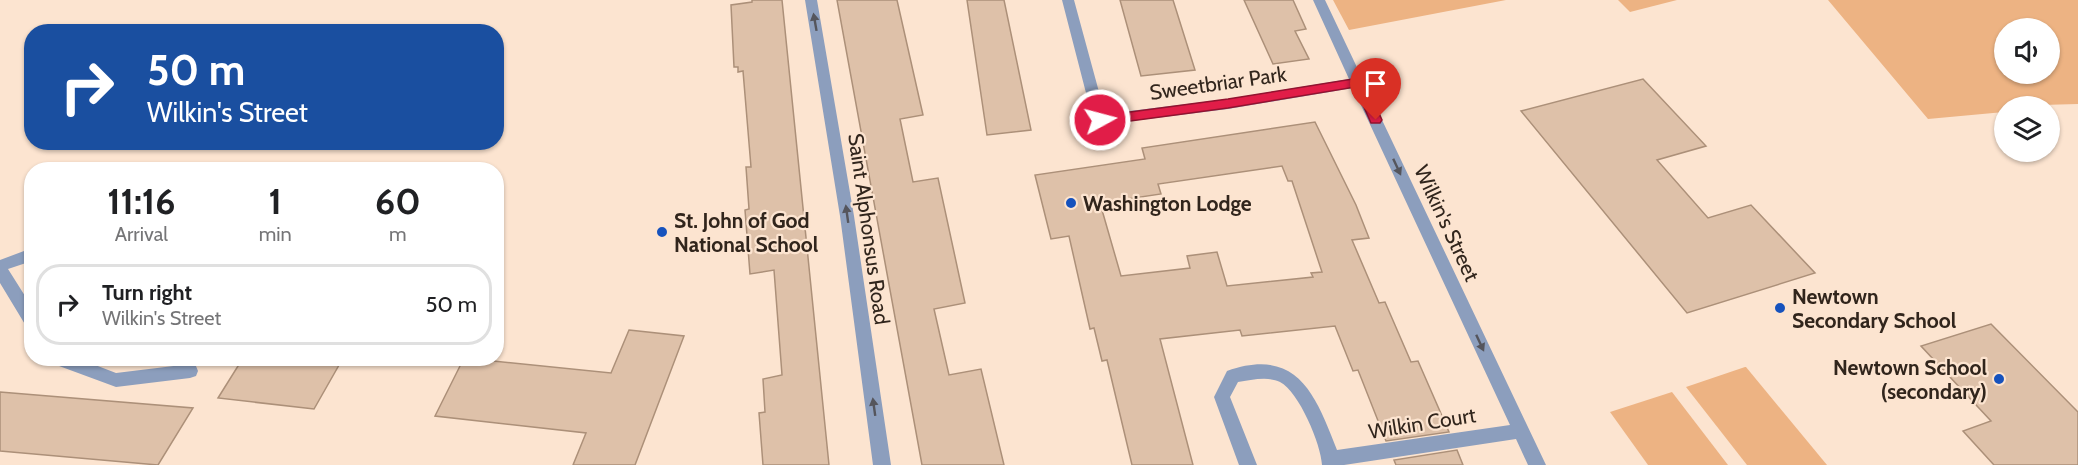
<!DOCTYPE html>
<html lang="en">
<head>
<meta charset="utf-8">
<style>
	body { margin:0; font-family:Cabin,sans-serif; background:#f6f6f6; color:#202124; height:100vh; display:flex; flex-direction:column; font-size:22px; white-space:nowrap }
	* { box-sizing:border-box; margin:0 }
	p { font-size:20px; color:#757577 }
	.icon { flex:none; width:33px; height:33px; fill:none; stroke:currentColor; stroke-width:2; stroke-linecap:round; stroke-linejoin:round }
	.map { position:relative; flex:1; overflow:hidden }
	.drawer { position:absolute; left:24px; top:162px; width:480px; height:204px; display:flex; flex-direction:column; background:#fff; border-radius:24px; box-shadow:0 2px 4px #0004 }
	.drawer>* { flex:none }
	.guide { position:absolute; left:24px; top:24px; width:480px; height:126px; border-radius:24px; box-shadow:0 2px 4px #0004; background:#1a4fa0; color:#fff; overflow:hidden }
	.controls { position:absolute; left:1994px; top:18px; display:grid; gap:12px }
	.controls a { display:grid; place-items:center; width:66px; height:66px; border-radius:50%; background:#fff; box-shadow:0 2px 4px #0004; font-size:30px }
	.pin { position:absolute; display:grid; place-items:center; width:51px; height:51px; color:#fff; margin:-62px -26px; border-radius:50% 50% 50% 0; rotate:-45deg; box-shadow:0 0 6px #0007 }
	.pin .icon { rotate:45deg }
	.me { position:absolute; width:66px; margin:-33px; rotate:83deg; stroke-linejoin:round; filter:drop-shadow(0 0 4px #0008) }
	.turn { display:flex; align-items:center; gap:21px; height:126px; padding:0 24px; font-size:27px }
	.turn .icon { width:78px; height:78px; stroke-width:2.5 }
	.turn b { display:block; font-size:42px; line-height:51px }
	.eta { display:flex; justify-content:space-evenly; align-items:center; height:102px; text-align:center }
	.eta b { font-size:36px; font-weight:700; line-height:42px }
	ul { padding:0; list-style:none }
	li { display:flex; align-items:center; gap:18px; height:81px; margin:0 12px 9px; padding:0 12px; border:3px solid #e0e0e0; border-radius:24px }
	li div { flex:1 }
	li b { display:block; font-size:22px }
	li em { font-style:normal }
	.map>svg:first-child { display:block }
	.green { fill:#edb383; fill-rule:evenodd }
	.building { fill:#dec1a9; stroke:#ac9079; stroke-width:1.5; fill-rule:evenodd }
	.lines { fill:none; stroke-linecap:round; stroke-linejoin:round }
	.minor { fill:#8c9ebd; fill-rule:evenodd }
	.oneway { fill:#55555c }
	.route { fill:#e11d48; stroke:#92132f; stroke-width:1.5 }
	.poi-dot { fill:#1652bd; stroke:#fce4d0; stroke-width:2 }
	.labels { text-anchor:middle; dominant-baseline:central; stroke-width:4.5; stroke-linejoin:round; paint-order:stroke }
	.street-label { font-size:21px; fill:#31251c; stroke:#fce4d0 }
	.poi-label { font-size:21px; font-weight:bold; fill:#31251c; stroke:#fce4d0; text-anchor:start }
</style>
</head>
<body>
<div class="map">
<svg width="2078" height="465" viewBox="0 0 2078 465">
	<rect width="100%" height="100%" fill="#fce4d0"/>
	<g class="green">
		<path d="M1333 0H1506L1349 30Z"/>
		<path d="M1618 0H1677L1630 12Z"/>
		<path d="M1828 0H2078V104L2004 106V112L1928 119ZM2049 28V74H2004V28Z"/>
		<path d="M1745 367H1746L1827 465H1747L1686 387Z"/>
		<path d="M1672 392 1728 465H1648L1610 412Z"/>
	</g>
	<g class="building">
		<path d="M752 0H782L829 465H763L759 413 765 412 763 379 782 375 774 270 750 274 745 210 749 209 746 167H751L743 71 738 72V67H734L731 5 752 2Z"/>
		<path d="M837 0H897L923 115 900 119 913 182 938 178 965 303 934 309 949 375 981 369 1004 465H922Z"/>
		<path d="M967 0H1004L1031 130 987 135Z"/>
		<path d="M1120 0H1173L1195 70 1141 76Z"/>
		<path d="M1244 0H1293L1306 29 1295 31 1309 59 1273 64Z"/>
		<path d="M1643 79 1706 146 1657 160 1708 218 1751 205 1815 273 1687 313 1521 111Z"/>
		<path d="M1315 122 1356 205 1369 238 1352 240 1379 303 1385 302 1411 362 1418 361 1449 432 1386 441 1358 370 1353 371 1335 326 1242 336 1240 330 1160 339 1193 465H1132L1107 360 1102 361 1094 328 1090 329 1069 236 1051 239 1035 175 1145 159 1142 148ZM1282 166 1288 181H1292L1322 272 1311 273 1313 277 1227 286 1217 252 1187 256 1190 268 1121 276 1100 203 1161 194 1158 184Z"/>
		<path d="M1991 324 2078 412V465H1994L1963 431 1991 421 1921 346Z"/>
		<path d="M629 330 684 336 635 465H573L586 433 435 416 464 358 611 373Z"/>
		<path d="M243 358H343L314 409 218 398Z"/>
		<path d="M0 392 193 408 158 465 0 451Z"/>
		<path d="M1457 450 1463 465H1396L1394 460Z"/>
	</g>
	<g class="lines">
		<g class="minor">
			<path d="M805 0H817L854 216 891 465H873L840 216Z"/>
			<path d="M1062 0H1074L1105 114 1228 99 1349 79 1313 0H1325L1546 465H1528L1516 439 1344 465H1322C1321 444 1299 392 1280 382 1268 376 1251 380 1238 382L1230 397 1257 465H1239L1214 397 1227 371C1298 346 1316 396 1337 450L1510 425 1353 88 1228 109 1100 125 1093 120Z"/>
			<path d="M32 248V261L8 269 32 307V327L26 326 0 283V260Z"/>
			<path d="M49 358H77L116 373 190 364 196 366 198 371 196 376 190 378 116 387 51 363Z"/>
		</g>
	</g>
	<defs><path id="oneway-solid" d="M-6-.8H1V-3.2L6.5 0L1 3.2V.8H-6Z" transform="scale(1.5)"/></defs>
	<g class="oneway">
		<use href="#oneway-solid" transform="translate(815 22) rotate(-100)"/>
		<use href="#oneway-solid" transform="translate(1397 167) rotate(65)"/>
		<use href="#oneway-solid" transform="translate(847 214) rotate(-98)"/>
		<use href="#oneway-solid" transform="translate(1480 343) rotate(65)"/>
		<use href="#oneway-solid" transform="translate(874 407) rotate(-98)"/>
	</g>
	<path class="route" d="M1359 78 1365 82 1382 120 1380 123H1371L1355 87 1228 108 1100 125 1094 120 1100 116 1228 99Z"/>
	<g class="poi-dot">
		<circle cx="1071" cy="203" r="6"/>
		<circle cx="662" cy="232" r="6"/>
		<circle cx="1780" cy="308" r="6"/>
		<circle cx="1999" cy="379" r="6"/>
	</g>
	<g class="labels">
		<g class="street-label">
			<text transform="translate(1218 83) rotate(-8)">Sweetbriar Park</text>
			<text transform="translate(1447 223) rotate(65)">Wilkin's Street</text>
			<text transform="translate(869 229) rotate(82)">Saint Alphonsus Road</text>
			<text transform="translate(1422 423) rotate(-9)">Wilkin Court</text>
		</g>
		<g class="poi-label">
			<text x="1083" y="203">Washington Lodge</text>
			<text x="674" y="220">St. John of God<tspan x="674" dy="24">National School</tspan></text>
			<text x="1792" y="296">Newtown<tspan x="1792" dy="24">Secondary School</tspan></text>
			<text x="1987" y="367" text-anchor="end">Newtown School<tspan x="1987" dy="24">(secondary)</tspan></text>
		</g>
	</g>
</svg>
<div class="controls">
<a><svg class="icon" aria-label="sound" viewBox="0 0 24 24"><path d="M4 9h4l5-4v14l-5-4H4zM17 9q2 3 0 6"/></svg></a>
<a><svg class="icon" aria-label="layers" viewBox="0 0 24 24"><path d="M12 4l9 5-9 5-9-5zM3 14l9 5 9-5"/></svg></a>
</div>
<div class="pin" style="left:1376px;top:120px;background:#d93025"><svg class="icon" aria-label="arrive" viewBox="0 0 24 24"><path d="M6 21V4h12l-3 4 3 4H6"/></svg></div>
<svg class="me" style="left:1100px;top:120px" viewBox="-20 -20 40 40"><circle r="17" fill="#e11d48" stroke="#fff" stroke-width="3"/><path d="M0-11L8 9 0 5-8 9z" fill="#fff"/></svg>
<div class="guide">
<div class="turn"><svg class="icon" aria-label="right" viewBox="0 0 24 24"><path d="M7 20v-9h11M14 6l5 5-5 5"/></svg><div><b>50 m</b>Wilkin's Street</div></div>
</div>
<section class="drawer">
<div class="eta">
<div><b>11:16</b><p>Arrival</p></div>
<div><b>1</b><p>min</p></div>
<div><b>60</b><p>m</p></div>
</div>
<ul>
<li><svg class="icon" aria-label="right" viewBox="0 0 24 24"><path d="M7 20v-9h11M14 6l5 5-5 5"/></svg><div><b>Turn right</b><p>Wilkin's Street</p></div><em>50 m</em></li>
</ul>
</section>
</div>
</body>
</html>
